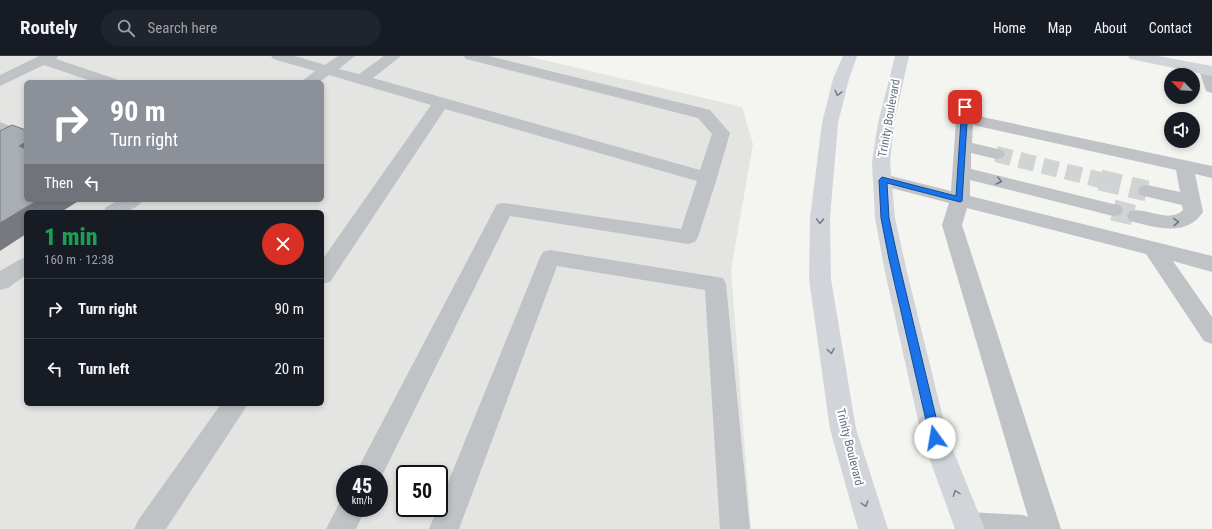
<!DOCTYPE html>
<html lang="en">
<head>
<meta charset="utf-8">
<style>
	body { margin:0; font-family:"Roboto Condensed",sans-serif; background:#20242c; color:#f1f3f6; height:100vh; display:flex; flex-direction:column; font-size:15px; white-space:nowrap }
	* { box-sizing:border-box; margin:0 }
	p { font-size:13px; color:#9ea1a6 }
	.icon { flex:none; width:22px; height:22px; fill:none; stroke:currentColor; stroke-width:2; stroke-linecap:round; stroke-linejoin:round }
	.map { position:relative; flex:1; overflow:hidden }
	.panel { position:absolute; left:24px; top:154px; width:300px; height:196px; display:flex; flex-direction:column; background:#171b24; border-radius:6px; box-shadow:0 2px 6px #0003 }
	.panel>* { flex:none }
	.guide { position:absolute; left:24px; top:24px; width:300px; height:122px; border-radius:6px; box-shadow:0 2px 6px #0003; background:#8c9099; color:#fff; overflow:hidden }
	.needle { width:26px; rotate:295deg }
	.fabs { position:absolute; left:1164px; top:12px; display:grid; gap:8px }
	.fabs a { display:grid; place-items:center; width:36px; height:36px; border-radius:50%; background:#171b24; box-shadow:0 2px 6px #0003; font-size:20px }
	.speed { position:absolute; left:336px; top:409px; display:flex; gap:8px; font-size:20px; font-weight:700; text-align:center }
	.speed>* { display:grid; place-content:center; width:52px; height:52px; border-radius:50%; background:#171b24; box-shadow:0 2px 6px #0003; line-height:1 }
	.speed small { font-size:10px; font-weight:400 }
	.speed .limit { border:2px solid #111; border-radius:6px; background:#fff; color:#111 }
	.pin { position:absolute; display:grid; place-items:center; width:34px; height:34px; color:#fff; margin:-17px; border-radius:8px; box-shadow:0 2px 6px #0006 }
	.me { position:absolute; width:44px; margin:-22px; rotate:347deg; stroke-linejoin:round; filter:drop-shadow(0 0 3px #0008) }
	.turn { display:flex; align-items:center; gap:14px; height:84px; padding:0 20px; font-size:18px }
	.turn .icon { width:52px; height:52px; stroke-width:2.5 }
	.turn b { display:block; font-size:28px; line-height:34px }
	.then { display:flex; align-items:center; height:38px; padding:0 20px; background:#0003; gap:8px; font-size:15px }
	.round { display:grid; place-items:center; flex:none; width:42px; height:42px; border-radius:21px; background:#20242c }
	.summary { display:flex; align-items:center; justify-content:space-between; height:68px; padding:0 20px }
	h1 { font-size:24px; font-weight:800; line-height:30px; color:#1e9e55 }
	ul { padding:0; list-style:none }
	li { display:flex; align-items:center; gap:12px; height:60px; padding:0 20px; border-top:1px solid #363941 }
	li div { flex:1 }
	li b { display:block; font-size:15px }
	li em { font-style:normal }
	header { display:flex; align-items:center; gap:24px; box-sizing:border-box; height:56px; padding:0 20px; background:#171b24; border-bottom:1px solid #363941 }
	header strong { font-size:19px }
	nav { display:flex; gap:22px; margin-inline-start:auto; font-size:14px }
	.search { width:280px; height:36px; background:#20242c; display:flex; align-items:center; gap:10px; box-sizing:border-box; padding:0 14px; border-radius:22px; color:#9ea1a6; font-size:15px }
	.map>svg:first-child { display:block }
	.built { fill:#e4e5e3; fill-rule:evenodd }
	.lines { fill:none; stroke-linecap:round; stroke-linejoin:round }
	.minor-tunnel-far1 { stroke:#d0d4d4; stroke-width:16; stroke-dasharray:16 8; stroke-linecap:butt }
	.minor-tunnel { stroke:#d0d4d4; stroke-width:21; stroke-dasharray:21 10; stroke-linecap:butt }
	.minor { fill:#bfc3c6; fill-rule:evenodd }
	.major { fill:#d1d5da; fill-rule:evenodd }
	.shaded-wall { fill:#767a7e }
	.building { fill:#a8aeb4; stroke:#767a7e }
	.oneway { stroke:#74818e }
	.oneway2 { stroke:#697684 }
	.route { fill:#1a73e8; stroke:#114b97 }
	.labels { text-anchor:middle; dominant-baseline:central; stroke-width:4; stroke-linejoin:round; paint-order:stroke }
	.street-label { font-size:12px; fill:#647280; stroke:#fff }
</style>
</head>
<body>
<header>
<strong>Routely</strong>
<div class="search"><svg class="icon" aria-label="search" viewBox="0 0 24 24"><circle cx="10" cy="10" r="6"/><path d="M15 15l6 6"/></svg>Search here</div>
<nav><a>Home</a><a>Map</a><a>About</a><a>Contact</a></nav>
</header>
<div class="map">
<svg width="1212" height="473" viewBox="0 0 1212 473">
	<rect width="100%" height="100%" fill="#f4f4f0"/>
	<path class="built" d="M0 0H527L742 51 753 88 731 214 751 473H0ZM26 26H322V144H26ZM26 156H322V348H26ZM345 418H379V452H345ZM405 418H439V452H405Z"/>
	<g class="lines">
		<path class="minor-tunnel-far1" d="M996 98 1104 125"/>
		<g class="minor-tunnel">
			<path d="M1100 124 1147 135"/>
			<path d="M1113 154 1137 160"/>
		</g>
		<g class="minor">
			<path d="M39 0H58L56 3 116 23 118 26H94L44 9 0 30V19Z"/>
			<path d="M271 0H295L325 9 338 0H355L339 13 359 18 384 0H401L373 22 700 114 712 78 698 62 466 3 464 0H489L710 54 730 77 717 122 698 181 695 186 688 188 510 160 379 426V418H355L497 148 504 147 681 173 697 125 445 53 330 226 322 228V204L431 49 329 19 319 26H301L315 15 273 3Z"/>
			<path d="M1207 9 1212 11V37L1206 35 1199 14 1202 11Z"/>
			<path d="M965 46 971 48 973 51V59L1212 110V122L1195 118 1203 156C1186 182 1155 171 1130 165L1127 160 1130 155C1147 151 1168 168 1183 154L1182 149 1140 139 1138 135 1140 131 1147 129 1180 136 1176 114 973 69 972 87 1002 94 1005 98 1002 102 996 103 971 97V113L1113 148 1120 149 1123 154 1120 159 1113 160 970 124V140L1212 200V216L1173 205 1212 261V288L1204 285 1146 198 967 152 962 169 1061 473H956L954 470 959 460 969 456 1023 459 1028 461 942 169 949 147 876 128 874 124 876 120 883 118 951 135 957 51 959 48Z"/>
			<path d="M0 66 26 76V87L0 77Z"/>
			<path d="M119 144H143C134 158 118 156 103 156L106 151Z"/>
			<path d="M550 194 723 222 726 228 750 473H720L705 234 557 210 459 473H429L540 201 543 196Z"/>
			<path d="M26 201V219L8 232 0 234V215L19 204Z"/>
			<path d="M221 348H248L166 473H134L139 463Z"/>
			<path d="M345 441V452H366L356 473H326L342 442Z"/>
		</g>
		<g class="major">
			<path d="M843 0H857L849 23 838 67 830 162 831 223 856 373 888 473H858L830 373 809 223 810 162 822 67 833 23Z"/>
			<path d="M895 0H909L894 67 890 106 895 162 907 216 948 382 985 473H955L922 382 885 216 875 162 872 106 878 67Z"/>
			<path d="M1128 0H1158L1212 10V20L1135 4 1130 3Z"/>
		</g>
	</g>
	<g class="shaded-wall">
		<path d="M26 86V99L19 90Z"/>
		<path d="M38 144H80L61 156H26V178L0 195V167Z"/>
	</g>
	<path class="building" d="M12 69 26 74V86L19 90 26 93V144H38L0 167V75Z"/>
	<defs><path id="oneway-chevron" d="M-2-3.5L2.5 0L-2 3.5" fill="none" stroke-width="1.6" stroke-linecap="round" stroke-linejoin="round"/></defs>
	<g class="oneway">
		<use href="#oneway-chevron" transform="translate(838 37) rotate(104)"/>
		<use href="#oneway-chevron" transform="translate(820 165) rotate(92)"/>
		<use href="#oneway-chevron" transform="translate(831 295) rotate(81)"/>
		<use href="#oneway-chevron" transform="translate(956 437) rotate(-111)"/>
		<use href="#oneway-chevron" transform="translate(865 448) rotate(74)"/>
	</g>
	<g class="oneway2">
		<use href="#oneway-chevron" transform="translate(999 125) rotate(14)"/>
		<use href="#oneway-chevron" transform="translate(1176 166) rotate(-3)"/>
	</g>
	<path class="route" d="M962 49 968 51 962 145 960 146 887 127 889 162 898 203 941 382 939 385 935 386 932 385 930 382 889 203 881 162 879 124 882 121 956 140Z"/>
	<g class="labels">
		<g class="street-label">
			<text transform="translate(889 62) rotate(-80)">Trinity Boulevard</text>
			<text transform="translate(850 391) rotate(76)">Trinity Boulevard</text>
		</g>
	</g>
</svg>
<div class="fabs">
<a><svg class="needle" viewBox="-14 -14 28 28"><path d="M0-13l5 13h-10z" fill="#e53935"/><path d="M0 13l5-13h-10z" fill="#9ea1a6"/></svg></a>
<a><svg class="icon" aria-label="sound" viewBox="0 0 24 24"><path d="M4 9h4l5-4v14l-5-4H4zM17 9q2 3 0 6"/></svg></a>
</div>
<div class="speed"><div>45<small>km/h</small></div><div class="limit">50</div></div>
<div class="pin" style="left:965px;top:51px;background:#d93025"><svg class="icon" aria-label="arrive" viewBox="0 0 24 24"><path d="M6 21V4h12l-3 4 3 4H6"/></svg></div>
<svg class="me" style="left:935px;top:382px" viewBox="-20 -20 40 40"><circle r="19" fill="#fff"/><path d="M0-13L10 11 0 6-10 11z" fill="#1a73e8"/></svg>
<div class="guide">
<div class="turn"><svg class="icon" aria-label="right" viewBox="0 0 24 24"><path d="M7 20v-9h11M14 6l5 5-5 5"/></svg><div><b>90 m</b>Turn right</div></div>
<div class="then">Then<svg class="icon" aria-label="left" viewBox="0 0 24 24"><path d="M17 20v-9H6M10 6l-5 5 5 5"/></svg></div>
</div>
<section class="panel">
<div class="summary"><div><h1>1 min</h1><p>160 m · 12:38</p></div><a class="round" style="background:#d93025;color:#fff"><svg class="icon" aria-label="close" viewBox="0 0 24 24"><path d="M6 6l12 12M18 6L6 18"/></svg></a></div>
<ul>
<li><svg class="icon" aria-label="right" viewBox="0 0 24 24"><path d="M7 20v-9h11M14 6l5 5-5 5"/></svg><div><b>Turn right</b></div><em>90 m</em></li>
<li><svg class="icon" aria-label="left" viewBox="0 0 24 24"><path d="M17 20v-9H6M10 6l-5 5 5 5"/></svg><div><b>Turn left</b></div><em>20 m</em></li>
</ul>
</section>
</div>
</body>
</html>
